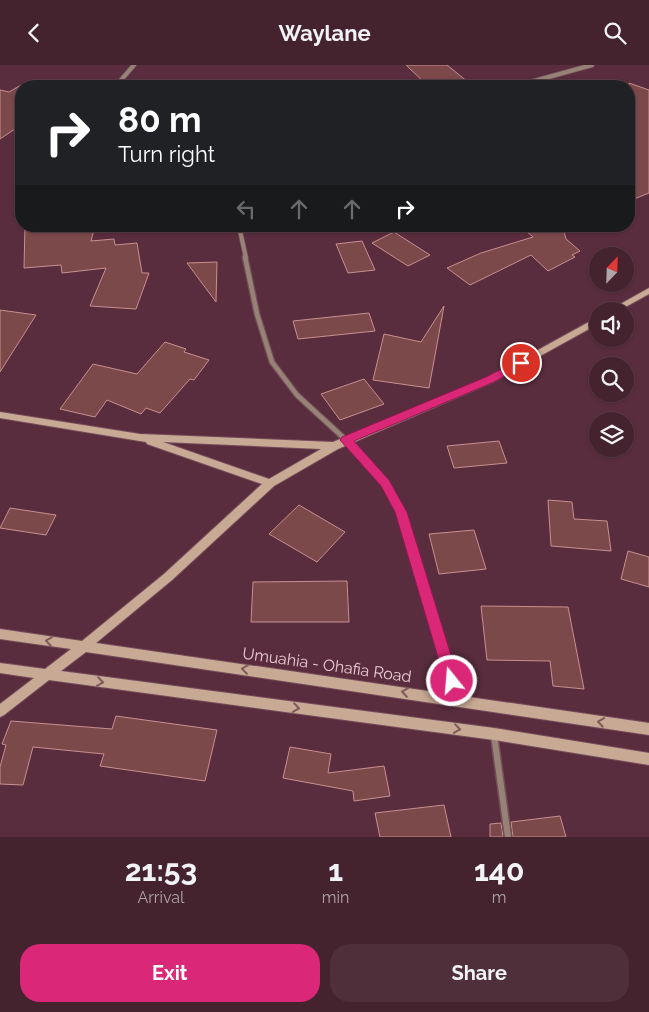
<!DOCTYPE html>
<html lang="en">
<head>
<meta charset="utf-8">
<style>
	body { margin:0; font-family:Raleway,sans-serif; background:#4e2f3a; color:#f1f3f6; height:100vh; display:flex; flex-direction:column; font-size:19px; white-space:nowrap }
	* { box-sizing:border-box; margin:0 }
	p { font-size:16px; color:#afa4aa }
	.icon { flex:none; width:28px; height:28px; fill:none; stroke:currentColor; stroke-width:2; stroke-linecap:round; stroke-linejoin:round }
	.map { position:relative; height:772px; overflow:hidden }
	.sheet { display:flex; flex-direction:column; background:#44222e; flex:1 }
	.sheet>* { flex:none }
	.top-card { position:absolute; left:15px; top:15px; width:620px; height:152px; border-radius:20px; box-shadow:0 1px 4px #0004,0 0 0 1px #5c3f4a; background:#202124; color:#fff; overflow:hidden }
	.needle { width:32px; rotate:23deg }
	.buttons { position:absolute; left:589px; top:182px; display:grid; gap:10px }
	.buttons a { display:grid; place-items:center; width:45px; height:45px; border-radius:50%; background:#44222e; box-shadow:0 1px 4px #0004,0 0 0 1px #5c3f4a; font-size:25px }
	.pin { position:absolute; display:grid; place-items:center; width:42px; height:42px; color:#fff; margin:-21px; border:2px solid #fff; border-radius:50%; box-shadow:0 1px 5px #0007 }
	.me { position:absolute; width:55px; margin:-28px; rotate:343deg; stroke-linejoin:round; filter:drop-shadow(0 0 4px #0008) }
	.turn { display:flex; align-items:center; gap:18px; height:105px; padding:0 20px; font-size:22px }
	.turn .icon { width:65px; height:65px; stroke-width:2.5 }
	.turn b { display:block; font-size:35px; line-height:42px }
	.lanes { display:flex; align-items:center; height:48px; padding:0 20px; background:#0003; justify-content:center; gap:25px; direction:ltr }
	.lanes .off { opacity:.35 }
	.eta { display:flex; justify-content:space-evenly; align-items:center; height:85px; text-align:center }
	.eta b { font-size:30px; font-weight:700; line-height:35px }
	.primary-button { display:flex; gap:10px; margin-top:auto; padding:10px 20px }
	.primary-button a { flex:1; height:58px; border-radius:20px; background:#db2777; color:#fff; font-size:20px; font-weight:700; line-height:58px; text-align:center }
	.primary-button a+a { background:#4e2f3a; color:#f1f3f6 }
	header { display:flex; justify-content:space-between; align-items:center; height:65px; padding:0 20px; background:#44222e; font-size:22px; font-weight:700 }
	.map>svg:first-child { display:block }
	.building { fill:#7c494b; stroke:#c88f90 }
	.lines { fill:none; stroke-linecap:round; stroke-linejoin:round }
	.street-far2-casing { stroke:#764d5c; stroke-width:5.5 }
	.street-far1-casing { stroke:#764d5c; stroke-width:7 }
	.street-casing { stroke:#764d5c; stroke-width:9 }
	.secondary-casing { stroke:#764d5c; stroke-width:2 }
	.street-far2 { stroke:#978376; stroke-width:4 }
	.street-far1 { stroke:#978376; stroke-width:4.5 }
	.street { stroke:#978376; stroke-width:6 }
	.secondary { fill:#c8aa94; fill-rule:evenodd }
	.oneway { stroke:#80595c }
	.route { fill:#db2777; stroke:#8e194d }
	.labels { text-anchor:middle; dominant-baseline:central; stroke-width:4.5; stroke-linejoin:round; paint-order:stroke }
	.near-street-label { font-size:16px; fill:#e8cbd3; stroke:#5a2d3e }
</style>
</head>
<body>
<header><svg class="icon" aria-label="back" viewBox="0 0 24 24"><path d="M15 5l-7 7 7 7"/></svg>Waylane<svg class="icon" aria-label="search" viewBox="0 0 24 24"><circle cx="10" cy="10" r="6"/><path d="M15 15l6 6"/></svg></header>
<div class="map">
<svg width="649" height="772" viewBox="0 0 649 772">
	<rect width="100%" height="100%" fill="#5a2d3e"/>
	<g class="building">
		<path d="M406 0H447L473 21H428Z"/>
		<path d="M629 18 649 25V128L629 136Z"/>
		<path d="M21 20V60L0 74V25L9 27Z"/>
		<path d="M25 161H95L91 176 114 174 115 180 137 178 142 208H149L136 244 90 241 106 203 62 208 61 200 24 203Z"/>
		<path d="M520 161H551L555 165 563 163 566 174 580 186 572 190 575 192 548 206 531 190 470 220 447 203 481 188 533 172Z"/>
		<path d="M394 167 430 190 408 201 372 178Z"/>
		<path d="M362 176 375 205 348 208 336 179Z"/>
		<path d="M217 197 216 237 187 198Z"/>
		<path d="M444 241 429 323 373 315 384 269 421 277Z"/>
		<path d="M0 245 36 250 0 307Z"/>
		<path d="M369 248 375 266 298 274 293 256Z"/>
		<path d="M165 277 186 284 184 287 209 295 194 315 190 314 160 348 146 343 141 349 107 335 95 352 60 344 93 299 137 309Z"/>
		<path d="M364 314 384 339 340 355 321 329Z"/>
		<path d="M499 376 507 398 454 403 447 381Z"/>
		<path d="M548 435 572 437 574 454 607 456 611 486 551 481Z"/>
		<path d="M299 440 345 467 317 497 269 469Z"/>
		<path d="M10 443 56 450 46 470 0 463Z"/>
		<path d="M474 465 486 504 439 509 429 469Z"/>
		<path d="M628 486 649 492V522L621 514Z"/>
		<path d="M347 516 349 557H251L253 517Z"/>
		<path d="M481 541 568 542 584 624 553 621 550 596 487 595Z"/>
		<path d="M116 651 217 665 205 716 100 701 104 689 33 682 23 720 0 719V702L6 680 2 679 11 656 112 664Z"/>
		<path d="M290 682 331 689 328 708 384 701 390 731 354 736 353 726 283 713Z"/>
		<path d="M444 740 451 772H380L375 748Z"/>
		<path d="M560 751 566 772H513L511 757Z"/>
		<path d="M501 758 503 772H490V759Z"/>
	</g>
	<g class="lines">
		<defs>
			<g id="street-far2">
				<path d="M116 21 134 0"/>
				<path d="M516 21 592 0"/>
				<path d="M239 161 246 193"/>
			</g>
			<path id="street-far1" d="M245 192 257 249 272 297 297 330 346 375 385 418 400 445"/>
			<g id="street">
				<path d="M399 444 458 635"/>
				<path d="M494 670 508 772"/>
			</g>
			<g id="secondary">
				<path d="M649 223V229L618 246H608Z"/>
				<path d="M598 252V259L493 317 338 384 274 421 172 515 96 578 649 658V670L86 587 61 606 494 663 649 688V700L494 675 49 615 4 650 0 652V639L34 613 0 608V598L45 604 71 584 0 574V564L82 576 164 509 262 419 147 379 146 377 0 353V347L140 369 333 377 487 313ZM163 377 321 384 269 414Z"/>
			</g>
		</defs>
		<use href="#street-far2" class="street-far2-casing"/>
		<use href="#street-far1" class="street-far1-casing"/>
		<use href="#street" class="street-casing"/>
		<use href="#secondary" class="secondary-casing"/>
		<use href="#street-far2" class="street-far2"/>
		<use href="#street-far1" class="street-far1"/>
		<use href="#street" class="street"/>
		<use href="#secondary" class="secondary"/>
	</g>
	<defs><path id="oneway-chevron" d="M-2-3.5L2.5 0L-2 3.5" fill="none" stroke-width="1.6" stroke-linecap="round" stroke-linejoin="round" transform="scale(1.25)"/></defs>
	<g class="oneway">
		<use href="#oneway-chevron" transform="translate(49 576) rotate(-172)"/>
		<use href="#oneway-chevron" transform="translate(245 604) rotate(-172)"/>
		<use href="#oneway-chevron" transform="translate(100 617) rotate(8)"/>
		<use href="#oneway-chevron" transform="translate(405 627) rotate(-172)"/>
		<use href="#oneway-chevron" transform="translate(296 643) rotate(8)"/>
		<use href="#oneway-chevron" transform="translate(601 657) rotate(-171)"/>
		<use href="#oneway-chevron" transform="translate(457 664) rotate(8)"/>
	</g>
	<path class="route" d="M521 294 524 295 526 298 524 300 494 317 354 376 389 415 407 447 459 616 457 620 452 622 447 620 445 616 395 447 381 421 340 375 342 372 486 312Z"/>
	<g class="labels">
		<g class="near-street-label">
			<text transform="translate(327 600) rotate(8)">Umuahia - Ohafia Road</text>
		</g>
	</g>
</svg>
<div class="buttons">
<a><svg class="needle" viewBox="-14 -14 28 28"><path d="M0-13l5 13h-10z" fill="#e53935"/><path d="M0 13l5-13h-10z" fill="#afa4aa"/></svg></a>
<a><svg class="icon" aria-label="sound" viewBox="0 0 24 24"><path d="M4 9h4l5-4v14l-5-4H4zM17 9q2 3 0 6"/></svg></a>
<a><svg class="icon" aria-label="search" viewBox="0 0 24 24"><circle cx="10" cy="10" r="6"/><path d="M15 15l6 6"/></svg></a>
<a><svg class="icon" aria-label="layers" viewBox="0 0 24 24"><path d="M12 4l9 5-9 5-9-5zM3 14l9 5 9-5"/></svg></a>
</div>
<div class="pin" style="left:521px;top:298px;background:#d93025"><svg class="icon" aria-label="arrive" viewBox="0 0 24 24"><path d="M6 21V4h12l-3 4 3 4H6"/></svg></div>
<svg class="me" style="left:452px;top:616px" viewBox="-20 -20 40 40"><circle r="17" fill="#db2777" stroke="#fff" stroke-width="3"/><path d="M0-11L8 9 0 5-8 9z" fill="#fff"/></svg>
<div class="top-card">
<div class="turn"><svg class="icon" aria-label="right" viewBox="0 0 24 24"><path d="M7 20v-9h11M14 6l5 5-5 5"/></svg><div><b>80 m</b>Turn right</div></div>
<div class="lanes"><svg class="icon off" aria-label="left" viewBox="0 0 24 24"><path d="M17 20v-9H6M10 6l-5 5 5 5"/></svg><svg class="icon off" aria-label="ahead" viewBox="0 0 24 24"><path d="M12 20V5M6 11l6-6 6 6"/></svg><svg class="icon off" aria-label="ahead" viewBox="0 0 24 24"><path d="M12 20V5M6 11l6-6 6 6"/></svg><svg class="icon" aria-label="right" viewBox="0 0 24 24"><path d="M7 20v-9h11M14 6l5 5-5 5"/></svg></div>
</div>
</div>
<section class="sheet">
<div class="eta">
<div><b>21:53</b><p>Arrival</p></div>
<div><b>1</b><p>min</p></div>
<div><b>140</b><p>m</p></div>
</div>
<div class="primary-button"><a>Exit</a><a>Share</a></div>
</section>
</body>
</html>
